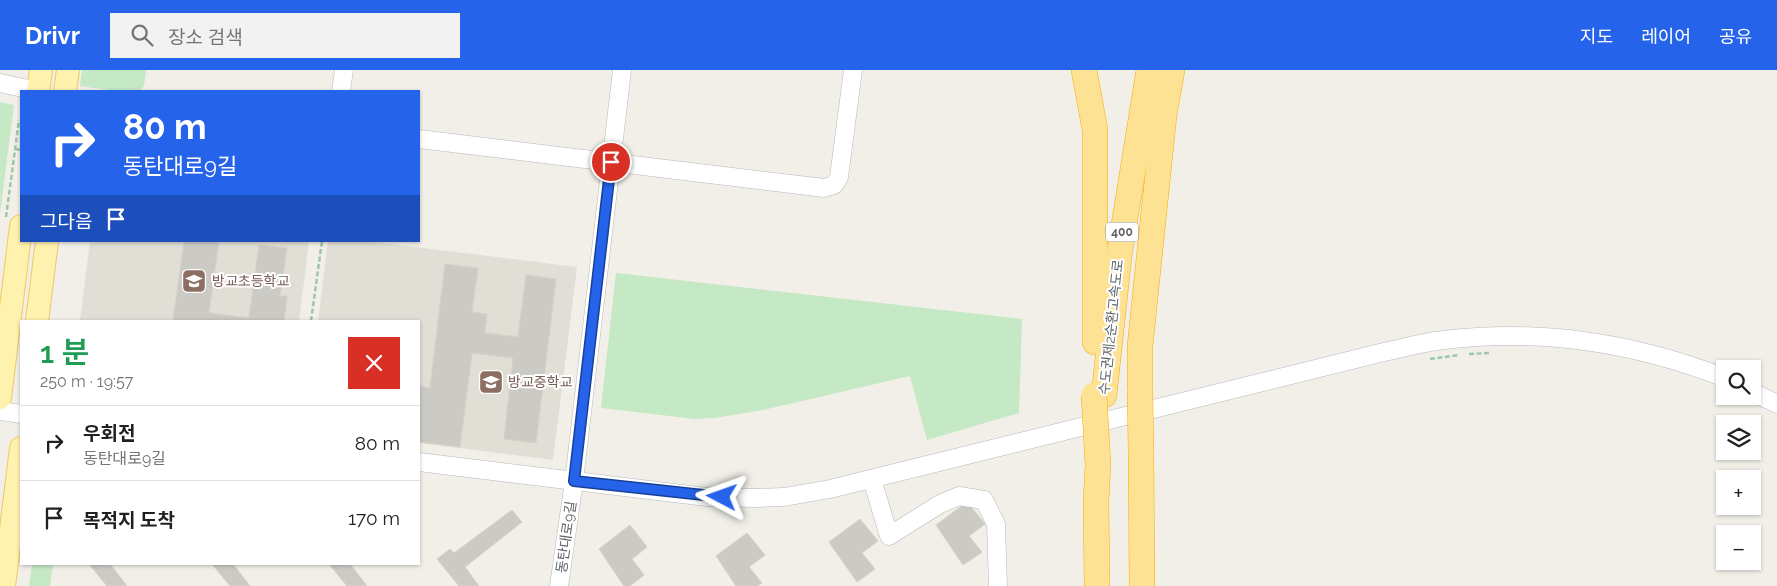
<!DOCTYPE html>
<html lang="ko">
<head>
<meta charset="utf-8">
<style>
	body { margin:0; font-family:Raleway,"Noto Sans KR",sans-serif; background:#f2f2f2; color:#202124; height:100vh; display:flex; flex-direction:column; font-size:19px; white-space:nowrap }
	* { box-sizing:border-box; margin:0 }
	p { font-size:16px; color:#757577 }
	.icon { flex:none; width:28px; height:28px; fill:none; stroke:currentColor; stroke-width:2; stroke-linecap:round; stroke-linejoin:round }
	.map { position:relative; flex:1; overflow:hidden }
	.panel { position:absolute; left:20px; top:250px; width:400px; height:245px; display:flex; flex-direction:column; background:#fff; border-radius:0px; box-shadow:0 1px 4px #0004 }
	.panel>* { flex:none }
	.guide { position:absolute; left:20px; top:20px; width:400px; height:152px; border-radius:0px; box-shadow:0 1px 4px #0004; background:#2563eb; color:#fff; overflow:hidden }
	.fabs { position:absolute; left:1716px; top:290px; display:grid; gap:10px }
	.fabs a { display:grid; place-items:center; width:45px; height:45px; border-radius:0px; background:#fff; box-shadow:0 1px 4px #0004; font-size:25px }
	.pin { position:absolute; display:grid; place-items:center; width:42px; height:42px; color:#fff; margin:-21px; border:2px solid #fff; border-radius:50%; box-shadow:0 1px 5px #0007 }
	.me { position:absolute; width:55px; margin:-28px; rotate:274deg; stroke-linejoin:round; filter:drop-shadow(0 0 4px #0008) }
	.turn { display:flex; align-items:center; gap:18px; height:105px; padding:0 20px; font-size:22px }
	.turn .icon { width:65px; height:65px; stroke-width:2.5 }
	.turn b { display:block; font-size:35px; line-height:42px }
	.then { display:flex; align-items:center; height:48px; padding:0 20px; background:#0003; gap:10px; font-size:19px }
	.round { display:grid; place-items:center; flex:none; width:52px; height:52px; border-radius:0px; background:#f2f2f2 }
	.summary { display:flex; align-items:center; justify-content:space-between; height:85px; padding:0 20px }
	h1 { font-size:30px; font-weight:600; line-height:38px; color:#1e9e55 }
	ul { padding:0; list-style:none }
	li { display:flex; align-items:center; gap:15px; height:75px; padding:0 20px; border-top:1px solid #e0e0e0 }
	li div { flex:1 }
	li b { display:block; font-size:19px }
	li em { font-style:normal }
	header { display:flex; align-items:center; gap:30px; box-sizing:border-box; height:70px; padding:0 25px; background:#2563eb; color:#fff }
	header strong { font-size:24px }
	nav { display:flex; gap:28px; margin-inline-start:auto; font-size:18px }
	.search { width:350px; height:45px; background:#f2f2f2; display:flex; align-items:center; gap:12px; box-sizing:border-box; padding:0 18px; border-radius:0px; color:#757577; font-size:19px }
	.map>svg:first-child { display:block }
	.education { fill:#e1ded6 }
	.green { fill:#c5e8c5 }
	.building { fill:#cccac5; stroke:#d6d1c6 }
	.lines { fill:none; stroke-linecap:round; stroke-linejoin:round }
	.minor-casing { stroke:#b5b8bc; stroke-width:19 }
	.major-casing { stroke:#f2c960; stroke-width:24 }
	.highway-casing { stroke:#f9ab00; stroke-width:26 }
	.path { stroke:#9cc7a9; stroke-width:2.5; stroke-dasharray:5 2.5; stroke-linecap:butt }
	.minor { stroke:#fff; stroke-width:18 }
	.major { stroke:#fff2af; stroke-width:22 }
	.highway { stroke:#fde293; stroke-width:25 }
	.highway-bridge-casing { stroke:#f9ab00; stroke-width:26; stroke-linecap:butt }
	.highway-bridge { stroke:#fde293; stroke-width:25 }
	.route-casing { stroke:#184099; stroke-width:12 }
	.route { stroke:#2563eb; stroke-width:9 }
	.labels { text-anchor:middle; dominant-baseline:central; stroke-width:4; stroke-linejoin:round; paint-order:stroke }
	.shield { fill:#fff; stroke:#8f9295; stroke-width:1 }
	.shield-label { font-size:12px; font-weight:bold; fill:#5f6368 }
	.education-label { font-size:14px; fill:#785e54; stroke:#fff; text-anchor:start }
	.street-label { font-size:14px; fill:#5f6368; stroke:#fff }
</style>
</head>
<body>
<header>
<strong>Drivr</strong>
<div class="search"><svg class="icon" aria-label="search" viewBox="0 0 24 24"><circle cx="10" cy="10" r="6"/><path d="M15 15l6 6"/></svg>장소 검색</div>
<nav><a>지도</a><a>레이어</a><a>공유</a></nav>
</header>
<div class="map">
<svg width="1777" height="516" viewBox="0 0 1777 516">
	<rect width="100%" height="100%" fill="#f1efe8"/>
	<g class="education">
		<path d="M90 171H309L299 251H80Z"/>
		<path d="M328 171H367L577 197 553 390 419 373V251H318Z"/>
	</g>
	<g class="green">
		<path d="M82 0H146L144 16 139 21H117L80 16Z"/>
		<path d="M0 32 14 35 0 144Z"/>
		<path d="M616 203 1022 249 1019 343 927 370 910 306 763 340 715 348 695 349 601 338Z"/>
		<path d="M32 494H53L50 516H29Z"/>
	</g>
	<g class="building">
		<path d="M184 171H219L209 243 249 248 259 175 287 178 280 226H287L284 251H173Z"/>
		<path d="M445 194 478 198 472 242 487 244 485 263 518 267 526 205 556 209 536 373 504 369 513 288 472 283 460 377 419 372V316L430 318Z"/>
		<path d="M967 432 985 454 969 466 982 482 963 495 936 455Z"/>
		<path d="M512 440 522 452 465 497 479 516H459L437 489 450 479 454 483Z"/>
		<path d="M860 449 878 471 862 483 875 499 857 512 829 472Z"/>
		<path d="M630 455 647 477 632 489 644 505 630 516H624L599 479Z"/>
		<path d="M747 463 765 485 749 497 762 513 757 516H736L716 486Z"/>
		<path d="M89 494H110L127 516H107Z"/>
		<path d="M212 494H233L250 516H230Z"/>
		<path d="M329 494H350L367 516H347Z"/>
	</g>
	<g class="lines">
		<defs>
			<g id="minor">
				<path d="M0 13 38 21"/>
				<path d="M341 21 344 0"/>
				<path d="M419 69 824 118 834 115 839 107 853 0"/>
				<path d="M1752 322 1777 334"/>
				<path d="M0 341 21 344"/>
				<path d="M419 392 707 427 753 428 784 427 830 419 1384 282C1403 278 1424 272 1444 270 1539 258 1636 273 1725 308"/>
				<path d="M872 409 889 466 940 434 959 426 984 430 996 454 998 516"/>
				<path d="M559 516 574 411 622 0"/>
			</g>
			<g id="major">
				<path d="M38 21 41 0"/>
				<path d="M65 21 68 0"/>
				<path d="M37 251 47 171"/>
				<path d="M0 328 21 156"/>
				<path d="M4 516 21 378"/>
			</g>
			<g id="highway">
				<path d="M1084 0 1095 60V272"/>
				<path d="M1140 322V276L1164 45 1172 0"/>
				<path d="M1104 325 1119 186 1149 0"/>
				<path d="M1141 382 1142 516"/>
				<path d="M1097 516 1096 431 1098 395"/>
			</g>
		</defs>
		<use href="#minor" class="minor-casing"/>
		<use href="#major" class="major-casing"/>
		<use href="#highway" class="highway-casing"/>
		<g class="path">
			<path d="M15 79 21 80"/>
			<path d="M6 147 19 50"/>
			<path d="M311 251 322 171"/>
			<path d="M1469 284 1489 283"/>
			<path d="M1430 289 1459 285"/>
			<path d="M1730 326 1739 330"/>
		</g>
		<use href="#minor" class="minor"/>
		<use href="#major" class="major"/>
		<use href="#highway" class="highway"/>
		<defs>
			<g id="highway-bridge">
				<path d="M1140 322 1141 382"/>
				<path d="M1094 325 1098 395"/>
			</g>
		</defs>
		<use href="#highway-bridge" class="highway-bridge-casing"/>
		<use href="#highway-bridge" class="highway-bridge"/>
	</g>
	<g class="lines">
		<defs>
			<path id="route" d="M611 92 574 411 722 427"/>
		</defs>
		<use href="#route" class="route-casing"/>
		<use href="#route" class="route"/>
	</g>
	<defs>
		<symbol id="school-square" viewBox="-11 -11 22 22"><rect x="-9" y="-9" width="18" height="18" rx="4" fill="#8d6e63" stroke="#fff"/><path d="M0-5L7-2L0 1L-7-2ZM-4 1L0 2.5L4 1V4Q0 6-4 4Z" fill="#fff"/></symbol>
	</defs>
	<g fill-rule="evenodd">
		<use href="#school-square" x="180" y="197" width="28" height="28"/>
		<use href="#school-square" x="477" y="298" width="28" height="28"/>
	</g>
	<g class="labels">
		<rect class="shield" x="1106" y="152.5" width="32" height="19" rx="4"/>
		<g class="shield-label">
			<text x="1122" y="162">400</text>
		</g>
		<g class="education-label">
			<text x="212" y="211">방교초등학교</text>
			<text x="508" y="312">방교중학교</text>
		</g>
		<g class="street-label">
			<text transform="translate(1111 257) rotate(-84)">수도권제2순환고속도로</text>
			<text transform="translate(566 467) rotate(-82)">동탄대로9길</text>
		</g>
	</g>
</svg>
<div class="fabs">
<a><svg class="icon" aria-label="search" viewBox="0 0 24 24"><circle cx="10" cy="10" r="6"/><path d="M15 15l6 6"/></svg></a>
<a><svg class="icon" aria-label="layers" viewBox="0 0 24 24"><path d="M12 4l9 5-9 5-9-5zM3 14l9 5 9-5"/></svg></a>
<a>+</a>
<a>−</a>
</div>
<div class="pin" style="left:611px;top:92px;background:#d93025"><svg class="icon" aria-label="arrive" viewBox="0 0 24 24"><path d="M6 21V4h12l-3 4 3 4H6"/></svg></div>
<svg class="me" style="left:722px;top:427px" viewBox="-20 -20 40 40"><path d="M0-17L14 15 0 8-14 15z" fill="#2563eb" stroke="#fff" stroke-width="4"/></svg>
<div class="guide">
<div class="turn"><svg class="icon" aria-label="right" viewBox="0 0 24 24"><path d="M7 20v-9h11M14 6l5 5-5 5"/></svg><div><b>80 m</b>동탄대로9길</div></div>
<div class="then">그다음<svg class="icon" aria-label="arrive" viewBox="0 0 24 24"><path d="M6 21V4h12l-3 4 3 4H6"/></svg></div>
</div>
<section class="panel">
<div class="summary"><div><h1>1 분</h1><p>250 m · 19:57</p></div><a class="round" style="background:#d93025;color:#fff"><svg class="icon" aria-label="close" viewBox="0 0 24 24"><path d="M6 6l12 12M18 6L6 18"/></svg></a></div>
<ul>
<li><svg class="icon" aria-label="right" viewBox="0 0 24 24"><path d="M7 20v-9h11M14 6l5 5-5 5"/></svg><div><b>우회전</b><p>동탄대로9길</p></div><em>80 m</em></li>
<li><svg class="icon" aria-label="arrive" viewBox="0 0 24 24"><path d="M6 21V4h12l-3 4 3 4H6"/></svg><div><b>목적지 도착</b></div><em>170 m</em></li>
</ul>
</section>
</div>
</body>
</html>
